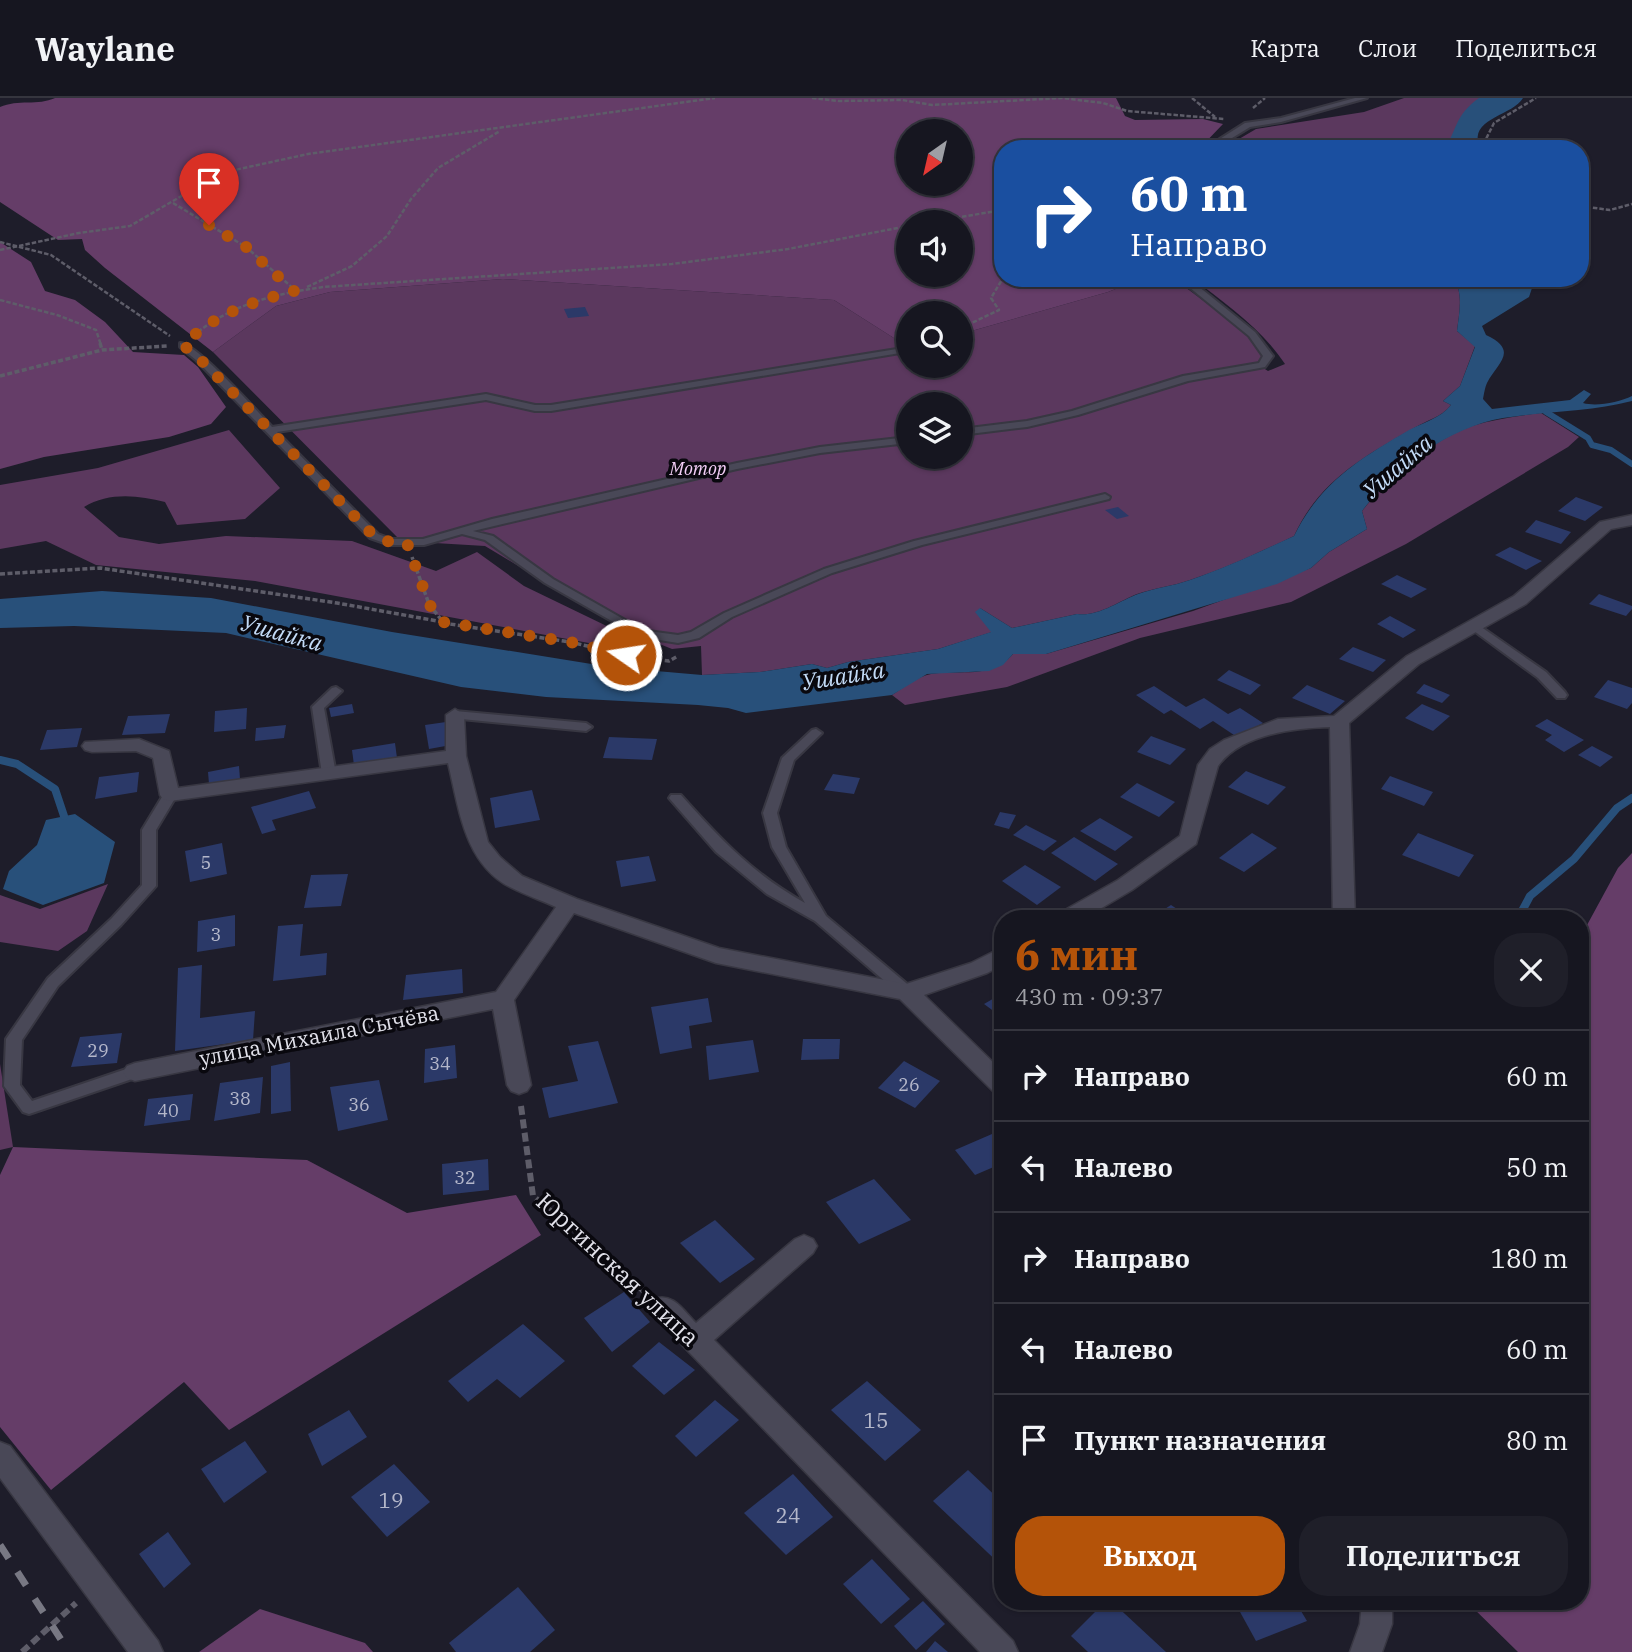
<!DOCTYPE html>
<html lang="ru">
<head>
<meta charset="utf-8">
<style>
	body { margin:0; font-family:"IBM Plex Serif",serif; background:#1f1f29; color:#f1f3f6; height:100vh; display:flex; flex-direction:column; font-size:26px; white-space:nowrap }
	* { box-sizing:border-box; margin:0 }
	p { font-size:23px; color:#9e9fa5 }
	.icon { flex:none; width:38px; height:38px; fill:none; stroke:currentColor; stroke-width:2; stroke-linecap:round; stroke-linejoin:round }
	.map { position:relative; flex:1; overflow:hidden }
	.panel { position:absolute; left:994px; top:812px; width:595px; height:700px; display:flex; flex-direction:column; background:#161620; border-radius:28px; box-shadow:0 2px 5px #0004,0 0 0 2px #35353e }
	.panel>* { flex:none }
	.hud { position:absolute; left:994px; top:42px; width:595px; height:147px; border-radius:28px; box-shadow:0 2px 5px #0004,0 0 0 2px #35353e; background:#1a4fa0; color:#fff; overflow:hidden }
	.needle { width:46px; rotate:214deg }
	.buttons { position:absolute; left:896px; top:21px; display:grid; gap:14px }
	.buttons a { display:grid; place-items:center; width:77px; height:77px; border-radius:50%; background:#161620; box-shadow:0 2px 5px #0004,0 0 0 2px #35353e; font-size:35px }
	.pin { position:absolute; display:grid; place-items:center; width:60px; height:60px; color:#fff; margin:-72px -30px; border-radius:50% 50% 50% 0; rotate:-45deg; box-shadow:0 0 7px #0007 }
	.pin .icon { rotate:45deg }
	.me { position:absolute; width:77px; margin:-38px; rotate:283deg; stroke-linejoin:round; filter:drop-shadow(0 0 5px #0008) }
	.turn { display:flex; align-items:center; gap:24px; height:147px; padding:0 21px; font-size:32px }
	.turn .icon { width:91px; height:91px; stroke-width:2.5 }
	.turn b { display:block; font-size:49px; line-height:60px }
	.round { display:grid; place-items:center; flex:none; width:74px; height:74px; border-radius:28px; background:#1f1f29 }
	.headline { display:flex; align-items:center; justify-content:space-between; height:119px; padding:0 21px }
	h1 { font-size:42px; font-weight:700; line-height:52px; color:#b45309 }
	.action { display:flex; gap:14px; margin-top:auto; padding:14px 21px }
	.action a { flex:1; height:80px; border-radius:28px; background:#b45309; color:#fff; font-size:28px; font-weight:700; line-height:80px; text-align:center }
	.action a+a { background:#1f1f29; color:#f1f3f6 }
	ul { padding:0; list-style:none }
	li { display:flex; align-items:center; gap:21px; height:91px; padding:0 21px; border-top:2px solid #35353e }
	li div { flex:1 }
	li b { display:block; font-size:26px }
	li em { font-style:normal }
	header { display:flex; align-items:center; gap:42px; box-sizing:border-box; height:98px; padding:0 35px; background:#161620; border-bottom:2px solid #35353e }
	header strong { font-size:33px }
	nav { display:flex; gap:38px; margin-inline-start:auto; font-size:24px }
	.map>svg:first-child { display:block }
	.green { fill:#5b385e; fill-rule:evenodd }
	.forest { fill:#653d68; fill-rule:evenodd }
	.water { fill:#28507a }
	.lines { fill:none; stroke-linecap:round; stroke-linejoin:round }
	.stream-far1 { stroke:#28507a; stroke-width:6 }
	.stream { stroke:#28507a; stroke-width:8 }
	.building { fill:#2b3968 }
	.lane-casing { stroke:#383742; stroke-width:4 }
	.street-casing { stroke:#383742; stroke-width:3 }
	.path-far2 { stroke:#5e5d69; stroke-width:2.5; stroke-dasharray:4.5 2; stroke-linecap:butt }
	.path-far1 { stroke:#5e5d69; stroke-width:3.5; stroke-dasharray:5 2.5; stroke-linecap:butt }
	.path { stroke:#5e5d69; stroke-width:6; stroke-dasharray:9 4.5; stroke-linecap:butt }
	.lane { fill:#494857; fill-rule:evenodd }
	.street { fill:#494857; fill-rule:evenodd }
	.rail { stroke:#787883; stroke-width:7; stroke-dasharray:16 16; stroke-linecap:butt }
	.route { stroke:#b45309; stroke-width:12; stroke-dasharray:0 21.6 }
	.labels { text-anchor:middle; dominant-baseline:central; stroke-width:7; stroke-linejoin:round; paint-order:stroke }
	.far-park-label { font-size:18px; font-style:italic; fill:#f4cff8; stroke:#09080e }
	.number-label { font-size:18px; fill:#b4b7ca }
	.street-label { font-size:21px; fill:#e1e1ea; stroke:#09080e }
	.near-number-label { font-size:21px; fill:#b4b7ca }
	.water-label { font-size:23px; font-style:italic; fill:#c3dbf7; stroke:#09080e }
	.near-street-label { font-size:24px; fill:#e1e1ea; stroke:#09080e }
</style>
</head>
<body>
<header>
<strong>Waylane</strong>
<nav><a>Карта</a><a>Слои</a><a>Поделиться</a></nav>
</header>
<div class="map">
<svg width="1632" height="1554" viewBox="0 0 1632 1554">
	<rect width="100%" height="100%" fill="#1e1d2a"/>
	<g class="green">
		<path d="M1404 0H1482L1444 51H1222L1256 31 1364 14Z"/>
		<path d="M1143 180H1173L1248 236 1263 260 1257 266 1268 273 1285 266C1261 230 1226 206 1192 180H1453C1464 194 1459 216 1457 233L1475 248 1460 288 1443 303 1451 307C1442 319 1427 322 1414 330 1363 359 1319 383 1294 438 1260 454 1226 470 1190 482 1173 488 1154 490 1137 496 1119 503 1098 519 1077 516L1012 530 980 510 992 534 938 551 848 564 827 570 812 566 760 574 702 577 701 548 672 551 627 533 485 448 401 443 213 254 276 208 330 194 503 181 834 202 908 249V268H961V236L1108 194ZM908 306H961V359H908Z"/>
		<path d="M1541 315 1579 339 1568 349 1406 446 1291 504 1140 540 1007 589 905 607 892 597C903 590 918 578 931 576 961 571 991 582 1013 556H1046L1193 513 1311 470 1329 454 1367 431 1362 413C1389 379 1430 343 1472 328 1495 321 1518 318 1541 315Z"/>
		<path d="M229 332 280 390 245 421 177 427 165 404C138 397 108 394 84 409L119 439 159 446 226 438 352 443 436 473 477 454 524 488 646 547 648 556 255 483 96 467 46 443 0 451V387L98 370Z"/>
		<path d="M108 786 87 833 58 853 0 844V797L40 811Z"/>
		<path d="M0 966 13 1049 0 1052Z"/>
	</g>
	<g class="forest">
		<path d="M55 0H1116L1125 18 1135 22 1203 21 1223 26 1199 51H1003V180H1143L1108 194 961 236V215H908V249L834 202 503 181 330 194 276 208 213 254 105 170 85 152 82 141 58 142 0 104V9C18 1 38 8 55 0ZM908 33H961V86H908ZM908 124H961V177H908Z"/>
		<path d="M0 144 31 164 45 193 75 202 105 224 133 254 184 257 198 269 226 309 211 326 169 339 44 359 0 371Z"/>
		<path d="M1632 755V1554H1518L1466 1503H1580V840L1618 770Z"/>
		<path d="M13 1049 307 1062 407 1115 516 1097 541 1137 229 1332 184 1284 51 1392 0 1329V1077Z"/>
		<path d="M260 1511 365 1545 373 1554H199Z"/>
	</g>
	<g class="water">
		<path d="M1479 0H1523C1513 17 1474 20 1478 43L1488 51H1475L1461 45 1456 51H1444C1458 31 1454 18 1479 0Z"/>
		<path d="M1453 180 1535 181 1529 199 1482 228 1486 237C1520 253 1497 265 1487 285 1485 289 1484 296 1483 301L1492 311 1570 302 1584 292 1591 296 1583 305C1597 309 1619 304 1632 298V303C1590 314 1546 313 1503 320 1449 329 1395 370 1362 413L1367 431 1329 454 1311 470 1277 486 1046 556H1013L1003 567 989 573 927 576 892 597 746 615 728 610 698 607 546 599 461 589 226 535 74 528 0 530V501L102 493 211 500 392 534 610 569 702 577 760 574 812 566 827 570 848 564 938 551 991 534 975 514 980 510 1012 530 1077 516C1098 519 1119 503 1138 496 1154 490 1173 488 1190 482 1226 470 1259 454 1294 438 1320 385 1359 361 1409 332 1422 325 1441 320 1451 307L1443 303 1460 288 1475 249 1457 233C1459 216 1464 194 1453 180Z"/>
		<path d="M75 716 115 744 104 785 43 807 3 791 9 773 37 747 46 722Z"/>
	</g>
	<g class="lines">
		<path class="stream-far1" d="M1546 314 1588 340 1592 347 1611 352 1632 366"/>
		<g class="stream">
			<path d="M0 662 17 666 55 691 64 718"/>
			<path d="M1523 821 1522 813 1530 798 1574 761 1617 710 1632 700"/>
		</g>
	</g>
	<g class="building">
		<path d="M585 209 589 218 568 220 564 211Z"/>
		<path d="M1576 399 1603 409 1585 423 1558 413Z"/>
		<path d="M1118 409 1129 418 1117 421 1105 412Z"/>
		<path d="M1536 422 1571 434 1561 446 1525 434Z"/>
		<path d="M1510 449 1542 463 1526 472 1495 457Z"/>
		<path d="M1397 477 1427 491 1411 500 1381 486Z"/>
		<path d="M1599 496 1632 508V511L1626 518 1589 506Z"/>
		<path d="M1390 518 1416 532 1403 540 1377 526Z"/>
		<path d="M1353 549 1386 562 1373 574 1339 561Z"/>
		<path d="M1229 572 1261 587 1250 597 1217 582Z"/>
		<path d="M1608 582 1632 590V605L1627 611 1594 599Z"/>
		<path d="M1424 586 1450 597 1442 605 1416 595Z"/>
		<path d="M1307 587 1345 603 1330 616 1292 600Z"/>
		<path d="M1154 588 1186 609 1204 600 1228 616 1240 610 1263 625 1237 639 1213 623 1200 631 1171 612 1164 616 1136 597Z"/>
		<path d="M352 606 354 615 331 619 329 610Z"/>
		<path d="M1422 606 1450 618 1433 633 1405 620Z"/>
		<path d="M247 610 246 631 214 634 215 613Z"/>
		<path d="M170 616 165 635 122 637 128 618Z"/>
		<path d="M1547 621 1584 642 1564 654 1545 642 1552 637 1535 628Z"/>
		<path d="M446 624 451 647 429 651 425 627Z"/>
		<path d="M286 627 284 640 255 643 256 630Z"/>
		<path d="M82 630 77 649 40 652 47 632Z"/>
		<path d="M1151 638 1186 651 1170 667 1137 654Z"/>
		<path d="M609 639 657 641 652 662 603 660Z"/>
		<path d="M395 645 397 660 354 667 352 652Z"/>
		<path d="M1592 648 1613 659 1600 669 1578 657Z"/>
		<path d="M239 668 240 681 209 686 208 674Z"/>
		<path d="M1246 673 1286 689 1268 707 1228 689Z"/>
		<path d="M139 674 137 694 95 701 99 679Z"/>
		<path d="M833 676 860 680 854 696 824 692Z"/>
		<path d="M1390 678 1433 694 1424 708 1381 691Z"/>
		<path d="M1137 685 1175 704 1159 719 1120 699Z"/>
		<path d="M532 692 540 722 495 730 490 700Z"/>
		<path d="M309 693 316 710 272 722 276 732 262 736 251 709Z"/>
		<path d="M1000 714 1016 717 1009 731 994 727Z"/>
		<path d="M1100 720 1133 739 1115 753 1080 733Z"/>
		<path d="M1026 727 1057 743 1044 753 1013 737Z"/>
		<path d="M1252 735 1277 750 1244 774 1219 760Z"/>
		<path d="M1418 735 1474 757 1459 779 1402 757Z"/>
		<path d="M1074 739 1118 766 1095 783 1051 755Z"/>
		<path d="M222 745 227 776 190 784 185 753Z"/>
		<path d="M649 758 656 783 621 789 616 763Z"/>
		<path d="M1025 767 1061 789 1037 807 1002 783Z"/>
		<path d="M348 776 341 808 304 810 311 777Z"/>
		<path d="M1171 807 1192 821 1154 818Z"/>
		<path d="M235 817V848L197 854 198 823Z"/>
		<path d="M303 826 300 858 327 855 326 877 273 883 278 828Z"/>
		<path d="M202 867 200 920 255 913 253 942 175 953 178 870Z"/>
		<path d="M462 871 463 895 403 902 406 877Z"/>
		<path d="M1003 895V920L984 906Z"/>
		<path d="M708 900 712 924 689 928 692 950 660 956 651 909Z"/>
		<path d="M122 935 117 965 71 969 80 939Z"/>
		<path d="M803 941H840L839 961 801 962Z"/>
		<path d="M753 942 759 974 709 982 706 948Z"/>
		<path d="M598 943 618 1005 549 1020 542 990 578 983 568 948Z"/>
		<path d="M455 947 457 980 424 985 425 951Z"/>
		<path d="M904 963 940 983 915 1010 878 990Z"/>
		<path d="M290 964 291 1013 271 1016V968Z"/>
		<path d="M263 979 260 1015 214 1023 220 985Z"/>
		<path d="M379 982 388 1022 338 1033 330 989Z"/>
		<path d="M193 996 190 1022 144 1028 148 1001Z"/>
		<path d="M992 1036 1003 1049V1065L975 1077 955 1052Z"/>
		<path d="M488 1061 489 1092 443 1097 442 1066Z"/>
		<path d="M874 1081 911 1122 859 1146 826 1104Z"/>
		<path d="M715 1122 755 1161 720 1185 680 1145Z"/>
		<path d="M624 1194 650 1224 612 1254 584 1220Z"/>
		<path d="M523 1226 565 1263 520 1300 497 1281 468 1304 448 1283Z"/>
		<path d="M659 1244 695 1272 664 1297 632 1268Z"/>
		<path d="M867 1283 921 1332 885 1363 831 1312Z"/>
		<path d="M715 1302 739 1322 696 1359 675 1338Z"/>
		<path d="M349 1312 367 1339 322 1368 308 1336Z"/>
		<path d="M245 1343 267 1374 224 1405 201 1371Z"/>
		<path d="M394 1366 430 1404 387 1439 351 1399Z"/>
		<path d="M968 1372 1003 1405V1469L933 1403Z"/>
		<path d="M793 1376 833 1419 786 1457 744 1415Z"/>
		<path d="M168 1434 191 1466 164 1490 139 1456Z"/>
		<path d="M872 1461 910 1501 881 1526 843 1486Z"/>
		<path d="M518 1489 555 1532 530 1554H456L449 1545Z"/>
		<path d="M923 1503 945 1526 916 1552 894 1528Z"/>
		<path d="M1106 1503H1111L1166 1554H1088L1071 1538Z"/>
		<path d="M1234 1503H1295L1307 1523 1256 1543Z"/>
		<path d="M935 1543 948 1554H926Z"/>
	</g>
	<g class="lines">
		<defs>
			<g id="lane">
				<path d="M1355 0H1367L1281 24 1250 29 1214 51H1204L1245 25 1281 20Z"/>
				<path d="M1178 180H1188L1255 234 1273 258 1265 269 1188 283 1078 317 1027 329 961 337V331L1027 323 1072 313 1183 278 1259 265 1263 258 1249 238Z"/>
				<path d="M180 245C195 244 258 314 272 329L486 296 535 307H551L903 250 905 252 900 255 551 313H535L486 302 277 334 378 436 391 441H423L492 421 737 365 820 349 908 339V345L820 355 737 371 473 433 493 438 553 481 632 526 648 533 678 537 691 534 724 515 824 471 914 443 1105 396 1110 399 1109 401 922 447 832 475 732 519 699 540 678 545 641 539 624 530 545 485 485 442 462 436 424 447H390L370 440 196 262 180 249Z"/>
				<path d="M1474 524 1546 574 1565 594 1567 597 1565 600H1557L1538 580 1470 530V526Z"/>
				<path d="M336 589 342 593 324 610 336 676 329 680 322 676 312 609 332 590Z"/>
				<path d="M455 613 586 625 592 629 586 633 451 620 449 617Z"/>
				<path d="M816 631 822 635 794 662 777 715 786 749 826 818 912 890 915 894 912 898H902L815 823 767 796 716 754 669 700 671 697H681C720 741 753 776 805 805L772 749 763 715 782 660 812 632Z"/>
				<path d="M170 693 177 697 156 732V788L121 827 58 888 22 942 20 987 32 1003 135 968 141 970 143 974 141 978 35 1014 29 1016 23 1014 4 988 6 941 48 880 111 821 142 787V732L165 694Z"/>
			</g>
			<g id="street">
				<path d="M1632 417V427L1611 431 1526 506 1419 566 1349 625 1355 821H1333L1330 629C1294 630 1241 636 1218 668L1196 746 1132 792 1083 821H1055L1058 816 1118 782 1180 738 1198 667 1210 651 1224 642 1278 621 1334 618 1407 558 1514 498 1600 424Z"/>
				<path d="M455 611 464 617 466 658 488 744 500 759 522 778 577 801 719 850 906 886 971 865 1003 849V867L987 875 924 897 1003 974V998L995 995 900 901 716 865 574 815 514 902 531 987 527 993 519 996 511 993 507 987 493 911 135 983 127 980 123 974 127 968 135 965 496 894 556 809C541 802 525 797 510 789 464 765 459 710 448 665L170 703 163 701 160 697 153 660 136 653 92 654 85 652 82 648 85 644 139 641 169 653 178 690 446 653V617Z"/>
				<path d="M804 1137 813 1141 817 1148 813 1155 714 1242 1013 1543 1018 1554H980L685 1250 654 1217 650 1209 654 1201C673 1194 683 1212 696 1225L795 1141Z"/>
				<path d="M0 1344 10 1348 158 1543 163 1554H128L0 1380Z"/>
				<path d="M1362 1503H1392V1526L1382 1554H1350L1360 1526Z"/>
			</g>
		</defs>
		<use href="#lane" class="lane-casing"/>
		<use href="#street" class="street-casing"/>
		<g class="path-far2">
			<path d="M812 0 839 3 902 2 932 7 1062 0 1103 5 1127 13 1224 21"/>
			<path d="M1192 0 1215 19"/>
			<path d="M1253 10 1265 0"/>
			<path d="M1491 51 1485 43 1494 25 1536 0"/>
			<path d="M173 105 246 149 295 192"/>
			<path d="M1580 108 1610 112 1632 106"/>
			<path d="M930 124 1003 112"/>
			<path d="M0 144 51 157 170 238"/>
			<path d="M0 152 79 135 130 128 221 75 308 56 715 0"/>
			<path d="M307 189 352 168 387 138 411 101 438 70 500 33"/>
			<path d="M0 202 57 217 96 232 101 247"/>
			<path d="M961 230 999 212 991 200 1003 180"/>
			<path d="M193 238C231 206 275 196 323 189L672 166 788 151 908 128"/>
		</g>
		<g class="path-far1">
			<path d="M100 245 102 252"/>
			<path d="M0 278 102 252 167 248"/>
			<path d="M0 476 100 470 337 505 443 524 429 506 412 459"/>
			<path d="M443 525 570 544 626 557 669 563 678 558"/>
		</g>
		<g class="path">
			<path d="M521 1008 533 1098 646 1195"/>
			<path d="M22 1554 76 1505"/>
		</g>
		<use href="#lane" class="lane"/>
		<use href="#street" class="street"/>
		<path class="rail" d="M0 1447 69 1554"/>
	</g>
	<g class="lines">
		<path class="route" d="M209 127 246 149 294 193C250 205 216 215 183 247L199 260 374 438 390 444 407 445 429 506 443 524 570 544 626 557"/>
	</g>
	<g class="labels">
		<g class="far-park-label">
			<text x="698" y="370">Мотор</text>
		</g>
		<g class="number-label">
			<text x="206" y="764">5</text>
			<text x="216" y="836">3</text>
			<text x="98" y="952">29</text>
			<text x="440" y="965">34</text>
			<text x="909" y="986">26</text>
			<text x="240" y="1000">38</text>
			<text x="359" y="1006">36</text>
			<text x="168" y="1012">40</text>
			<text x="465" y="1079">32</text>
		</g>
		<g class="street-label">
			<text transform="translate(319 937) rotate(-11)">улица Михаила Сычёва</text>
		</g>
		<g class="near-number-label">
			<text x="876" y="1322">15</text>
			<text x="391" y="1402">19</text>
			<text x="788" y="1417">24</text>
		</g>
		<g class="water-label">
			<text transform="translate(1397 368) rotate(-41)">Ушайка</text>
			<text transform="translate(282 534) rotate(15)">Ушайка</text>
			<text transform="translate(843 577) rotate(-9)">Ушайка</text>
		</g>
		<g class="near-street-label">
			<text transform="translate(618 1171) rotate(43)">Юргинская улица</text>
		</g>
	</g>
</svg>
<div class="buttons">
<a><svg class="needle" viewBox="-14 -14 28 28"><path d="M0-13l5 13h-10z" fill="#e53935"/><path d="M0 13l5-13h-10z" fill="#9e9fa5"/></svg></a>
<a><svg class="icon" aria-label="sound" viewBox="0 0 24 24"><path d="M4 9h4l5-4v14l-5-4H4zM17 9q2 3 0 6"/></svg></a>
<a><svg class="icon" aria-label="search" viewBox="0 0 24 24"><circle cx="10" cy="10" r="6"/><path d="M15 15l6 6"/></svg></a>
<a><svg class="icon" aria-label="layers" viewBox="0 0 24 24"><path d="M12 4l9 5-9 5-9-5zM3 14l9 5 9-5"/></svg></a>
</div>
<div class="pin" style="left:209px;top:127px;background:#d93025"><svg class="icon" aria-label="arrive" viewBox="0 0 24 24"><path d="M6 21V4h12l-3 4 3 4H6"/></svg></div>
<svg class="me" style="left:626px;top:557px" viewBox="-20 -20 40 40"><circle r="17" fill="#b45309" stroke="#fff" stroke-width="3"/><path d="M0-11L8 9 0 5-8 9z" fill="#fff"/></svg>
<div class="hud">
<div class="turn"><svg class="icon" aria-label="right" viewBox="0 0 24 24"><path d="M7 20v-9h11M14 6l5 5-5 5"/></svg><div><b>60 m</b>Направо</div></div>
</div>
<section class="panel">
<div class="headline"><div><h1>6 мин</h1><p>430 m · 09:37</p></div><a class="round"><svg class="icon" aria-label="close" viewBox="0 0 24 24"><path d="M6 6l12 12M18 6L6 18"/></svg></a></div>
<ul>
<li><svg class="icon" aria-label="right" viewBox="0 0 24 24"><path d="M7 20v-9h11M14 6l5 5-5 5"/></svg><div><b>Направо</b></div><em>60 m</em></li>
<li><svg class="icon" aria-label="left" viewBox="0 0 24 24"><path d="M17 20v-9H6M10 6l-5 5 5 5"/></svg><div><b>Налево</b></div><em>50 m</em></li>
<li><svg class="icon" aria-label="right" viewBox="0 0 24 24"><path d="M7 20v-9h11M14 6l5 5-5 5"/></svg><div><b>Направо</b></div><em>180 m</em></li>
<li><svg class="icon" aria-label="left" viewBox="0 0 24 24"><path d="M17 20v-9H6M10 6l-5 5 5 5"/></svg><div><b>Налево</b></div><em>60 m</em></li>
<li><svg class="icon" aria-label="arrive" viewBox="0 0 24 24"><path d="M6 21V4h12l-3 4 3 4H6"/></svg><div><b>Пункт назначения</b></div><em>80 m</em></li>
</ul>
<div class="action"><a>Выход</a><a>Поделиться</a></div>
</section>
</div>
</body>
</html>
